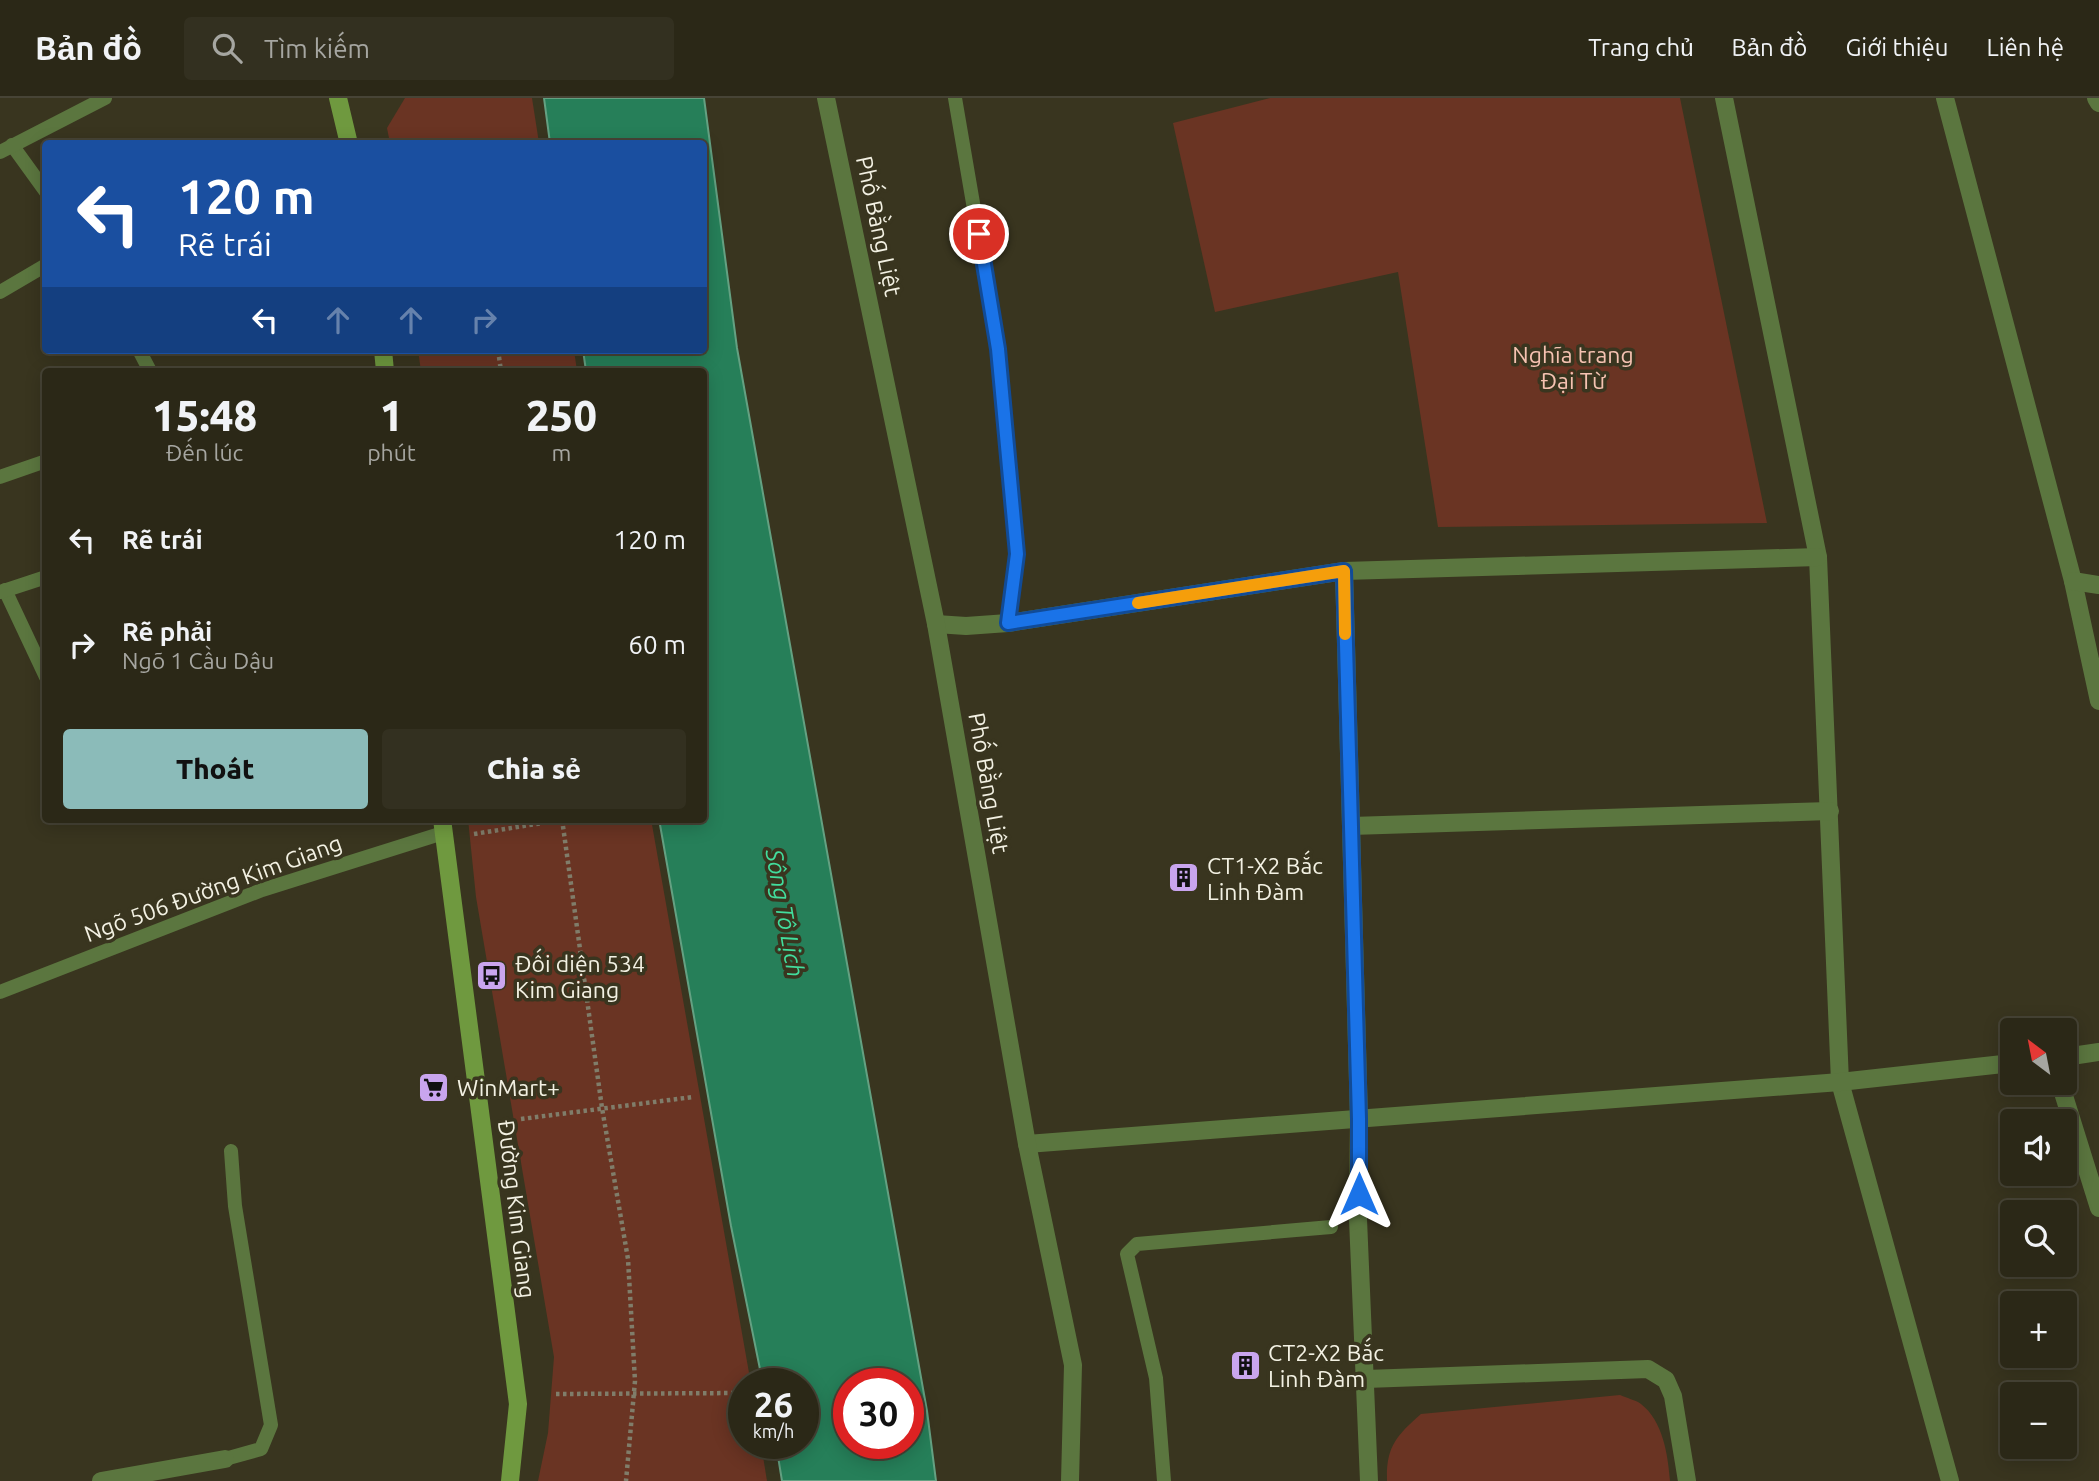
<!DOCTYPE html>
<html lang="vi">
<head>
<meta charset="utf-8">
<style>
	body { margin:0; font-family:Ubuntu,sans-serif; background:#333020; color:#f1f3f6; height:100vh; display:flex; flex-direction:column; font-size:26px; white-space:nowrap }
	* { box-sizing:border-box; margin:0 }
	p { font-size:23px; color:#a6a6a1 }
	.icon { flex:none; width:38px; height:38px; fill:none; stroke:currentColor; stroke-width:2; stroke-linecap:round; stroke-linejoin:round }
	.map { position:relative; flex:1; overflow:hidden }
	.side { position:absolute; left:42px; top:270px; width:665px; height:455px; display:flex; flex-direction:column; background:#2b2817; border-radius:7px; box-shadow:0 4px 18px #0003,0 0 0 2px #474436 }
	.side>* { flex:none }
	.hud { position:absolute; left:42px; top:42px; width:665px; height:214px; border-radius:7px; box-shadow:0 4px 18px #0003,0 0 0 2px #474436; background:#1a4fa0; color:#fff; overflow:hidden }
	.needle { width:46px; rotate:328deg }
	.fabs { position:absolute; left:2000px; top:920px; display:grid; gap:14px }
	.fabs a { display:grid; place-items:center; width:77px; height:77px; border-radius:7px; background:#2b2817; box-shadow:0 4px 18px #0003,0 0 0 2px #474436; font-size:35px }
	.speed { position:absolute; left:728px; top:1270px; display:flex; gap:14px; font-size:35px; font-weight:700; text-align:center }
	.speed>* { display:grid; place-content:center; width:91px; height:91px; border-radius:50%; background:#2b2817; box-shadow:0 4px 18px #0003,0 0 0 2px #474436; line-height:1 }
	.speed small { font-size:18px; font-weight:400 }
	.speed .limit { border:10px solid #d22; background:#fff; color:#111 }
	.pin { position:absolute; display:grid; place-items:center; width:60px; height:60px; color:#fff; margin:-30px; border:4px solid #fff; border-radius:50%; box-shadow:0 2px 7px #0007 }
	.me { position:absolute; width:77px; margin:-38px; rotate:0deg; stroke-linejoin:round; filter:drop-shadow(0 0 5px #0008) }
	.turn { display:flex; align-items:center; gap:24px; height:147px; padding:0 21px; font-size:32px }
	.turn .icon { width:91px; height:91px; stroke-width:2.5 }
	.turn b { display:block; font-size:49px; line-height:60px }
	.lanes { display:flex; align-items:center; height:66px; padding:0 21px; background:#0003; justify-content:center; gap:35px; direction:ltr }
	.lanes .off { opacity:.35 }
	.eta { display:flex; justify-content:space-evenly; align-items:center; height:119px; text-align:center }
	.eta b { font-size:42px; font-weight:800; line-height:49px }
	.button { display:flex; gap:14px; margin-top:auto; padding:14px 21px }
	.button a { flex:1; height:80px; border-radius:7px; background:#8bbbb9; color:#111; font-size:28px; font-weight:800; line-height:80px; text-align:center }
	.button a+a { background:#333020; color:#f1f3f6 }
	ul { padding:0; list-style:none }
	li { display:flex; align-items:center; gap:21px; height:105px; padding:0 21px }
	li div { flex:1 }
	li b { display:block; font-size:26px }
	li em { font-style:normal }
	header { display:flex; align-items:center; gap:42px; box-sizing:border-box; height:98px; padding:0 35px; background:#2b2817; border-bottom:2px solid #474436 }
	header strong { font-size:33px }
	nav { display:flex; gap:38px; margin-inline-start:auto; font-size:24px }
	.search { width:490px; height:63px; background:#333020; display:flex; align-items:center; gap:18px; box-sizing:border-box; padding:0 24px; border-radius:7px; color:#a6a6a1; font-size:26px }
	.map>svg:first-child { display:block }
	.green { fill:#6a3423 }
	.water { fill:#267f59; stroke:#64a182; stroke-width:2; fill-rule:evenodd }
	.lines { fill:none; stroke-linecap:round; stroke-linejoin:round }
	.path { stroke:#807d6a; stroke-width:4.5; stroke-dasharray:3.5 3.5; stroke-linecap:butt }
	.service { stroke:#5b763f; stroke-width:14 }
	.minor { stroke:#5b763f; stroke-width:18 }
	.tertiary { stroke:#5b763f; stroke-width:18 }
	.secondary { stroke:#6f993f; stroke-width:18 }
	.route-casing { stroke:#114b97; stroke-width:18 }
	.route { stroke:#1a73e8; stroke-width:12 }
	.slow { stroke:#f59e0b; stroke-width:12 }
	.labels { text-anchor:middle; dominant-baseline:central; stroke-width:7; stroke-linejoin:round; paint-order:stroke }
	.street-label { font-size:23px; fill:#f3f1e3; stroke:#39351f }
	.park-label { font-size:23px; fill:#f5c2b1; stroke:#39351f }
	.poi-label { font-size:23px; fill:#f3f1e3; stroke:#39351f; text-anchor:start }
	.water-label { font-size:24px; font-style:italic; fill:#42dd9d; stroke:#39351f }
</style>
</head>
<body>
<header>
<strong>Bản đồ</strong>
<div class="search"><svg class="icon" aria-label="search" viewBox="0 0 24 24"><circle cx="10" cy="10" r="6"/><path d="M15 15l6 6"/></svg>Tìm kiếm</div>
<nav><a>Trang chủ</a><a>Bản đồ</a><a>Giới thiệu</a><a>Liên hệ</a></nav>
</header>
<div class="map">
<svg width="2099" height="1383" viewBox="0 0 2099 1383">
	<rect width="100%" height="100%" fill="#39351f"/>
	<g class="green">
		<path d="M405 0H532L539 45H390L387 30Z"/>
		<path d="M1270 0H1680L1767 425 1438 429 1398 174 1215 214 1173 25Z"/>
		<path d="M418 252H574L577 273H421Z"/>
		<path d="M468 721H651L751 1286H744V1346H761L767 1383H538L548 1335 554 1259 476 799Z"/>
		<path d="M1620 1297C1626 1300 1636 1302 1641 1306 1663 1323 1668 1357 1670 1383H1387C1386 1349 1396 1338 1421 1316Z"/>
	</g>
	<path class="water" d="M544 0H704L737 250 927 1313 936 1383H782L776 1346H803V1286H763L731 1128 659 721H704V273H586L583 252H704V46L550 45ZM908 1286V1346H849V1286Z"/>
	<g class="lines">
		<g class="path">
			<path d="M498 252 501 273"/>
			<path d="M562 721 602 1010 628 1161 635 1283 626 1383"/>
			<path d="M474 736 567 721"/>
			<path d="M521 1021 693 999"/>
			<path d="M556 1296 740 1295"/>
		</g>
		<g class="service">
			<path d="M955 0 998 251 1017 456 1008 525"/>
			<path d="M12 47 46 94"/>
			<path d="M0 54 105 0"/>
			<path d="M0 194 46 167"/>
			<path d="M139 252 150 273"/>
			<path d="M0 379 46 363"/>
			<path d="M5 492 46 579"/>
			<path d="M0 494 46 479"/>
			<path d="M0 894 262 792 443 735"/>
			<path d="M225 1361 261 1351 271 1327 235 1108 231 1053"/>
			<path d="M1164 1383 1156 1280 1127 1156 1137 1146 1331 1129"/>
		</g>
		<g class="minor">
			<path d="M1724 0 1818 459 1840 984 1950 1383"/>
			<path d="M1945 0 2073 483 2099 603"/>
			<path d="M2096 0 2099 5"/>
			<path d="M1344 473 1359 1021 1358 1121 1369 1383"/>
			<path d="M2073 483 2099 487"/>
			<path d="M936 526 966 528 1008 525 1344 473 1818 459"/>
			<path d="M1351 728 1830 713"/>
			<path d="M2065 959 2099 954"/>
			<path d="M2060 985 2099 1110"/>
			<path d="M1027 1046 1840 984 2012 965"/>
			<path d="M1366 1281 1648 1271 1666 1282 1673 1298 1687 1383"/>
			<path d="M101 1383 225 1361"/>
		</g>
		<path class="tertiary" d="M826 0 936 526 1027 1046 1073 1267 1070 1383"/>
		<g class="secondary">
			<path d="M338 0 349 46"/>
			<path d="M383 252 385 273"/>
			<path d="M442 721 518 1306 510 1383"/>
		</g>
	</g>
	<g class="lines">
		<defs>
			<path id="route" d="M979 136 998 251 1017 456 1008 525 1344 473 1359 1021V1096"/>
		</defs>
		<use href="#route" class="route-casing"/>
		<use href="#route" class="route"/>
		<path class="slow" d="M1138 505 1344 473 1345 536"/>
	</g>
	<defs>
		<symbol id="building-square" viewBox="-11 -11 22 22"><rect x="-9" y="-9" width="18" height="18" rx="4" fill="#c9a5ee" stroke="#39351f"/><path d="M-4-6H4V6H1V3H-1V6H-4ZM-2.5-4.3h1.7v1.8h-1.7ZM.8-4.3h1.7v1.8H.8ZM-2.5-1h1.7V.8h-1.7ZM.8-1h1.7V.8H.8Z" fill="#111"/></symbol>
		<symbol id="bus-square" viewBox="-11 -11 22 22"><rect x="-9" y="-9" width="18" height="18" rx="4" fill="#c9a5ee" stroke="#39351f"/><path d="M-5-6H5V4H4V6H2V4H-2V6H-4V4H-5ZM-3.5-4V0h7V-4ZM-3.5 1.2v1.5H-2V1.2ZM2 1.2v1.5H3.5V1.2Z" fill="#111"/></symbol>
		<symbol id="supermarket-square" viewBox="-11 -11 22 22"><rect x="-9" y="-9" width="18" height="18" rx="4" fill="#c9a5ee" stroke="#39351f"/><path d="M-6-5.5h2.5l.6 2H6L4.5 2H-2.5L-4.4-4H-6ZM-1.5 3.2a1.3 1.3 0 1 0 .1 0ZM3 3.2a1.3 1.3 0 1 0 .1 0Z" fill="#111"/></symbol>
	</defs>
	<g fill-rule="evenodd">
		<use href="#building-square" x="1166" y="762" width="35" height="35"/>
		<use href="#bus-square" x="474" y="860" width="35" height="35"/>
		<use href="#supermarket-square" x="416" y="972" width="35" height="35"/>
		<use href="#building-square" x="1228" y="1250" width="35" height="35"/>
	</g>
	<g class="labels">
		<g class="street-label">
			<text transform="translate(879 128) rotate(78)">Phố Bằng Liệt</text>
			<text transform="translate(989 685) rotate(80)">Phố Bằng Liệt</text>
			<text transform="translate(213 790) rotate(-20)">Ngõ 506 Đường Kim Giang</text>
			<text transform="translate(517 1111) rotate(83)">Đường Kim Giang</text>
		</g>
		<g class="park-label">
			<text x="1573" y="256">Nghĩa trang<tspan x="1573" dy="26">Đại Từ</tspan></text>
		</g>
		<g class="poi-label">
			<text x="1207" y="767">CT1-X2 Bắc<tspan x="1207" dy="26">Linh Đàm</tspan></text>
			<text x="515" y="865">Đối diện 534<tspan x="515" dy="26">Kim Giang</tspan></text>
			<text x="457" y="989">WinMart+</text>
			<text x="1268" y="1254">CT2-X2 Bắc<tspan x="1268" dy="26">Linh Đàm</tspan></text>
		</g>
		<g class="water-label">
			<text transform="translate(785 815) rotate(80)">Sông Tô Lịch</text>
		</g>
	</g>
</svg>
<div class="fabs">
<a><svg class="needle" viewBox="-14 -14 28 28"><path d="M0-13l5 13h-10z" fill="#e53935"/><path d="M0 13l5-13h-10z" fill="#a6a6a1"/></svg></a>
<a><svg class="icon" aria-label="sound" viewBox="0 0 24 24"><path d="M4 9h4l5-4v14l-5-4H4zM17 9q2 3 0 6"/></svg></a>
<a><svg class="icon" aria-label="search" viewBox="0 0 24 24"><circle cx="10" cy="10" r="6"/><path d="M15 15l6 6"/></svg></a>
<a>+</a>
<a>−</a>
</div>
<div class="speed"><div>26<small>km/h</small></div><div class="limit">30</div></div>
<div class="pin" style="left:979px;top:136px;background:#d93025"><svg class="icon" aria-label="arrive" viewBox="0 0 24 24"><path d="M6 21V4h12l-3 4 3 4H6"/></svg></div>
<svg class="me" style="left:1359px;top:1096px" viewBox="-20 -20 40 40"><path d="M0-17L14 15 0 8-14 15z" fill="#1a73e8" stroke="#fff" stroke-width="4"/></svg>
<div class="hud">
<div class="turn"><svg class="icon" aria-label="left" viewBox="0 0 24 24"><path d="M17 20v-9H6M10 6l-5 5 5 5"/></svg><div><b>120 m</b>Rẽ trái</div></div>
<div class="lanes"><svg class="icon" aria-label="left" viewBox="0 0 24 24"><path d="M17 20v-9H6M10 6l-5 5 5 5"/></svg><svg class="icon off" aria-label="ahead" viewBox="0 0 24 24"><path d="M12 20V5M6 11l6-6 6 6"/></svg><svg class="icon off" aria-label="ahead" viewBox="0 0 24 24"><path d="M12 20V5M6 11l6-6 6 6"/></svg><svg class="icon off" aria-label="right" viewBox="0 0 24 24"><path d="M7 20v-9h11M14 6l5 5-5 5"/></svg></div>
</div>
<section class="side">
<div class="eta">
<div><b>15:48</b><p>Đến lúc</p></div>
<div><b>1</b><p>phút</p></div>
<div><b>250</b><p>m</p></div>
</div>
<ul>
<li><svg class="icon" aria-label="left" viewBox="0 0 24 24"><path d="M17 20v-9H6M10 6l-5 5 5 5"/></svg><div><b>Rẽ trái</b></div><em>120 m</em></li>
<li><svg class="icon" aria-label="right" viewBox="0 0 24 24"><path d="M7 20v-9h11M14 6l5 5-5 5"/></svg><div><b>Rẽ phải</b><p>Ngõ 1 Cầu Dậu</p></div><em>60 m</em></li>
</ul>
<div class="button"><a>Thoát</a><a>Chia sẻ</a></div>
</section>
</div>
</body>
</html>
